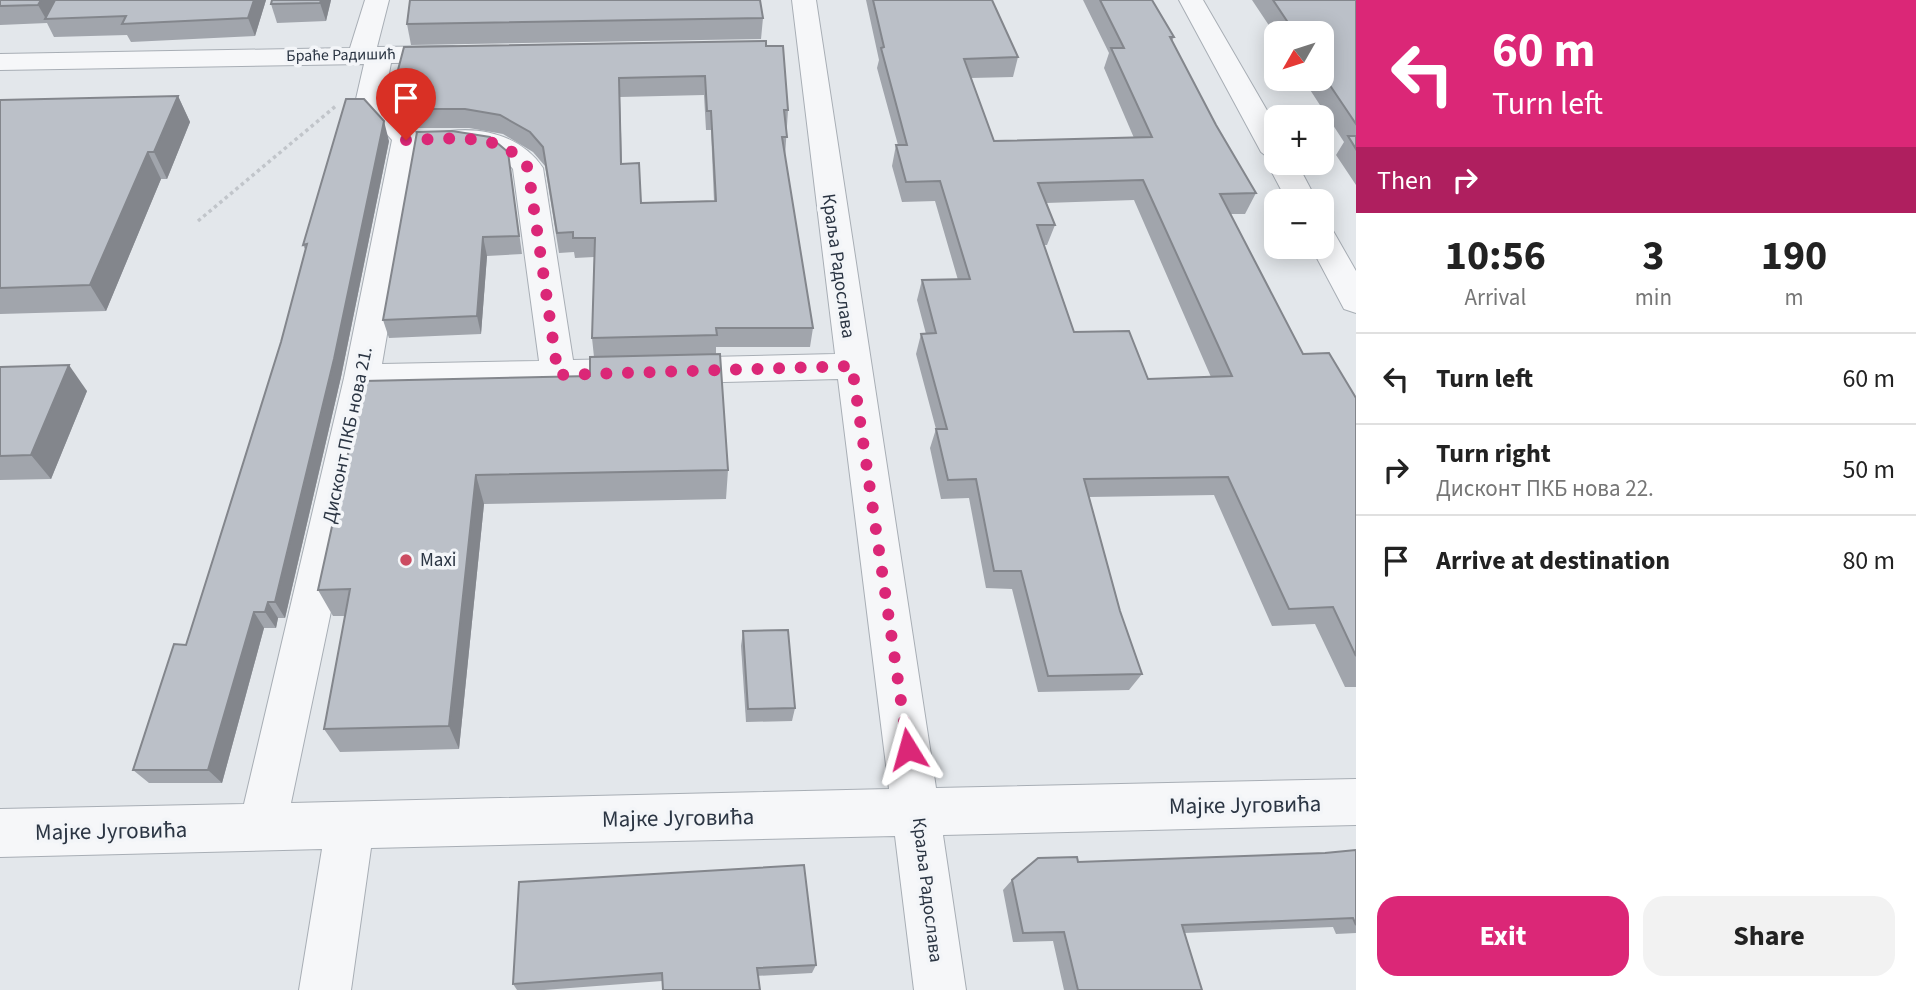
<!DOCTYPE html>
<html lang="en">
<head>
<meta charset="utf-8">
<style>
	body { margin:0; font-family:"Source Sans 3",sans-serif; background:#f2f2f2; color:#222; height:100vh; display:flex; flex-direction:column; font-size:26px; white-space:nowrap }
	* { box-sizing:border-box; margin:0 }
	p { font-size:23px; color:#767676 }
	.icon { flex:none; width:38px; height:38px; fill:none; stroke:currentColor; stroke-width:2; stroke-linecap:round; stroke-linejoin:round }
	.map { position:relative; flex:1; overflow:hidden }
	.sheet { display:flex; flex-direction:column; background:#fff; width:560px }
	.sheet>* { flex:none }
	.guide { background:#db2777; color:#fff; overflow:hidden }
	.needle { width:46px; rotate:231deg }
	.buttons { position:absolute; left:1264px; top:21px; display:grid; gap:14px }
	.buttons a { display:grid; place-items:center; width:70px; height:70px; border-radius:14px; background:#fff; box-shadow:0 4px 18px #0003; font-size:35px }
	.pin { position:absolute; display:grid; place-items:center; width:60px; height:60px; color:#fff; margin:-72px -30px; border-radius:50% 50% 50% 0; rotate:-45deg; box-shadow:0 0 7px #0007 }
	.pin .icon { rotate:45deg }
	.me { position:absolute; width:77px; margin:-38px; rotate:352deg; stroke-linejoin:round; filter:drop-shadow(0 0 5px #0008) }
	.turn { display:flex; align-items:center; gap:24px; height:147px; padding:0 21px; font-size:32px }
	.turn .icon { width:91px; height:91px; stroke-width:2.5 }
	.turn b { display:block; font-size:49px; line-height:60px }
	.then { display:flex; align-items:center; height:66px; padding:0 21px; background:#0003; gap:14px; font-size:26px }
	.eta { display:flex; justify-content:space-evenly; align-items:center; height:119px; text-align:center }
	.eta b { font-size:42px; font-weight:700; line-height:49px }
	.primary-button { display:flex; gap:14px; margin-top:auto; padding:14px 21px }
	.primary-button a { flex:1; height:80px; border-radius:21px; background:#db2777; color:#fff; font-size:28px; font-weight:700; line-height:80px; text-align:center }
	.primary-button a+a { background:#f2f2f2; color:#222 }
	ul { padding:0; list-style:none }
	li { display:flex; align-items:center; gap:21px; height:91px; padding:0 21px; border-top:2px solid #e0e0e0 }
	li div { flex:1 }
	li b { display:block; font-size:26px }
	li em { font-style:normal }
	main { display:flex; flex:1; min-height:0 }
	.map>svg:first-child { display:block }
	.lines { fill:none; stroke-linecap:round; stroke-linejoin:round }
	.minor-casing { stroke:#a8aeb5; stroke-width:2 }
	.path { stroke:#c1c5ca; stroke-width:3.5; stroke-dasharray:3.5 3.5; stroke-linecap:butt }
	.minor { fill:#f6f7f9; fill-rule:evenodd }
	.wall { fill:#a1a5ac; fill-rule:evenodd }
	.shaded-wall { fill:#83868c }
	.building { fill:#bbc0c8; stroke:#83868c; stroke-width:2; fill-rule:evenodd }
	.route { stroke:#db2777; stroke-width:12; stroke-dasharray:0 21.6 }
	.poi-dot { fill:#cc4c62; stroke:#f3f5f8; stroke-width:2.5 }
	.labels { text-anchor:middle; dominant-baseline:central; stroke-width:7; stroke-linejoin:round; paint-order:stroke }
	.far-street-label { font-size:16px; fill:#2b3543; stroke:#f3f5f8 }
	.street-label { font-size:19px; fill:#2b3543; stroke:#f3f5f8 }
	.poi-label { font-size:19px; fill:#2b3543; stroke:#f3f5f8; text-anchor:start }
	.near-street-label { font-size:23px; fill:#2b3543; stroke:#f3f5f8 }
</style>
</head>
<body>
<main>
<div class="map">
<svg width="1356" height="990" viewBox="0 0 1356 990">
	<rect width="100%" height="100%" fill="#e3e7eb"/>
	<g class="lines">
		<defs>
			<g id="minor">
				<path d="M365 0H389L377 47 453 46 462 48 466 54 462 60 453 62 391 63 384 99 409 122 420 140 382 364 539 361 513 169C493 142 463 153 435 146L431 140 435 134C474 124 520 133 543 168L573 360 835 354 792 0H816L936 788 1356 779V825L943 835 966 990H914L895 836 371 848 351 990H299L322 849 0 857V809L244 804 344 378 392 140 356 99 364 64 0 70V54L350 48ZM838 379 889 789 291 803 377 391Z"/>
				<path d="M1179 0H1203L1276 126V163H1297L1317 201H1287L1267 163 1270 159 1261 152Z"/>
				<path d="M1321 226 1332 229 1356 271V313L1344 309 1311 247H1321Z"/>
			</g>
		</defs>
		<use href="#minor" class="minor-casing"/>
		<path class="path" d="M198 221 337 105"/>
		<use href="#minor" class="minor"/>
	</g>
	<g class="wall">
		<path d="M0 0H266L255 36 131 42 127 35 54 37 47 23 0 25Z"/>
		<path d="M331 0 326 21 277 23 271 4Z"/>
		<path d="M866 0H992L1018 57 1013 77 971 78 994 141 1134 138 1104 68 1109 53 1083 0H1152L1174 37 1172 41 1216 125 1256 193 1245 214H1230L1303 354 1356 398V687H1345L1315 624 1272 626 1214 495 1089 497 1120 611 1142 674 1129 690 1038 692 1012 589 986 588 969 498 941 499 930 448 936 429 916 354 921 334H926L917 300 922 280H958L935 201 902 202 892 166 896 145H898L877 68 879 60ZM1134 200 1211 377 1148 379 1074 332 1044 245H1047L1055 225 1046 203Z"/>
		<path d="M1252 0H1356V185L1336 155 1344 142 1303 79H1321V33H1276V36Z"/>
		<path d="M763 18 761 39 411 45 407 24Z"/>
		<path d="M766 46 788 110 785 157 813 328 810 347H716V354L728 470 726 499 484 504 459 749 340 752 324 729 345 616H333L318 590 590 376 594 357 592 338 594 257 575 258 574 252 559 253 545 166 533 152 503 134 469 128H417L397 109 393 89ZM704 95 706 130H711L714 201 641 203 622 164 620 97Z"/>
		<path d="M178 96 190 122 167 179H161L106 311 0 314V100Z"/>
		<path d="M389 141 341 377 285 618H278L276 628H264L222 783H149L133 770 186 645 281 342 306 251 303 245Z"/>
		<path d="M508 152 522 254 487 256 481 334 389 338 383 320Z"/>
		<path d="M0 367 87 391 51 479 0 480Z"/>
		<path d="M743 631 795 708 792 721 746 722 741 646Z"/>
		<path d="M1356 850V933L1336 934 1333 927 1184 933 1202 990H1064L1053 941 1013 942 1003 890 1012 880 1078 862 1325 853Z"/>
		<path d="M519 882 816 965 812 973 662 981 544 990H517L513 984Z"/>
	</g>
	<g class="shaded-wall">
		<path d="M41 0H61L46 19 38 5Z"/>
		<path d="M254 0H266L255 36 248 18Z"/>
		<path d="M321 0H331L326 21 320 3Z"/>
		<path d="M178 96 190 122 167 179 154 152Z"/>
		<path d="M384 121 389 141 341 377 285 618 275 602Z"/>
		<path d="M148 152 161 179 106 311 90 285Z"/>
		<path d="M483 237 487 256 481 334 477 316Z"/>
		<path d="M69 365 87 391 51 479 31 455Z"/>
		<path d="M476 475 484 504 459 749 449 726Z"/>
		<path d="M268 602 278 618 276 628 265 612Z"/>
		<path d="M254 612 264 628 222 783 208 770Z"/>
	</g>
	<g class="building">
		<path d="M0 0H41L38 5 0 6Z"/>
		<path d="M55 0H254L248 18 122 24 126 16 45 19Z"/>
		<path d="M272 0H321L320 3 271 4Z"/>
		<path d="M410 0H760L763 18 407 24Z"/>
		<path d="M873 0H992L1018 57 964 59 994 141 1152 137 1111 48H1124L1100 0H1152L1174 37H1170L1216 125 1256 193 1220 194 1303 354 1329 353 1356 398V656L1333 607 1289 609 1228 477 1084 479 1120 611 1142 674 1048 676 1021 571H994L976 479 948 480 936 429H947L921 334 936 333 922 280 970 279 940 181 906 182 896 145H907L881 48 884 47ZM1143 180 1232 376 1148 379 1129 331 1074 332 1037 225H1055L1038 183Z"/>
		<path d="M1273 0H1356V124L1321 72V33H1295Z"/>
		<path d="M766 41V46H783L788 110H784L787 137H782L813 328H716L717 335 592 338 595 238H573V232L557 233 543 147 530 132 500 115 465 109H412L393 89 404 47ZM705 76 707 111H711L716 201 641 203 639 163 621 164 619 78Z"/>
		<path d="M178 96 154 152H148L90 285 0 288V100Z"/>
		<path d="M346 99H364L384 121 334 359 275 602H268L265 612H254L208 770H133L174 644 186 645 215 553 281 342 307 244 303 245Z"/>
		<path d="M452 131 490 137 508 152 519 236 483 237 477 316 383 320 417 132Z"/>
		<path d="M1348 136H1356V149Z"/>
		<path d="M720 354 728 470 476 475 449 726 324 729 350 589 318 590 364 381 590 376V357Z"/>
		<path d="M69 365 31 455 0 456V367Z"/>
		<path d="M788 630 795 708 748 709 743 631Z"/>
		<path d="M1356 850V925L1353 918 1182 925 1202 990H1078L1064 932 1023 933 1012 880 1038 858 1077 857 1078 862 1325 853Z"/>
		<path d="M804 865 816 965 757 968 760 990H663L662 973 513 984 519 882Z"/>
	</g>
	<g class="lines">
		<path class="route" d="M406 140C447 140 502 129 528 168L558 375 852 366 908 749"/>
	</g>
	<circle class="poi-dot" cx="406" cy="560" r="7"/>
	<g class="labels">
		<g class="far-street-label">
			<text transform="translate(341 55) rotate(-1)">Браће Радишић</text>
		</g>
		<g class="street-label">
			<text transform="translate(838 266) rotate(82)">Краља Радослава</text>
			<text transform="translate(348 435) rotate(-78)">Дисконт ПКБ нова 21.</text>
			<text transform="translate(927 890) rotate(83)">Краља Радослава</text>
		</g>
		<g class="poi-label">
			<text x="420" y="560">Maxi</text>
		</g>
		<g class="near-street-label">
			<text transform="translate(1245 805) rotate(-1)">Мајке Југовића</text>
			<text transform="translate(678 818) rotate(-1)">Мајке Југовића</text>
			<text transform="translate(111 831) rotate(-1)">Мајке Југовића</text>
		</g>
	</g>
</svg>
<div class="buttons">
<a><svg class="needle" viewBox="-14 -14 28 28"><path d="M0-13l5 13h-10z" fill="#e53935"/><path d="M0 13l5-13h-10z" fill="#767676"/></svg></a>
<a>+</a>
<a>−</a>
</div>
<div class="pin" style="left:406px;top:140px;background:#d93025"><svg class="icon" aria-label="arrive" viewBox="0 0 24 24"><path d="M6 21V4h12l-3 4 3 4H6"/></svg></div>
<svg class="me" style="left:908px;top:749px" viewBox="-20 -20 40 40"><path d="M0-17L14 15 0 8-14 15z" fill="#db2777" stroke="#fff" stroke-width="4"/></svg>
</div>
<section class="sheet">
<div class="guide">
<div class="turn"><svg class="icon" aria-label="left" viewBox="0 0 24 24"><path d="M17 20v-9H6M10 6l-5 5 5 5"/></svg><div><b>60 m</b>Turn left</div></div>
<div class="then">Then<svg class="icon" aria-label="right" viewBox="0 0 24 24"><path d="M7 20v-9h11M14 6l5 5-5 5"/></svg></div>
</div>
<div class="eta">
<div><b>10:56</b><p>Arrival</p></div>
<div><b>3</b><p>min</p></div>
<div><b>190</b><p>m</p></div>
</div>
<ul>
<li><svg class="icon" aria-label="left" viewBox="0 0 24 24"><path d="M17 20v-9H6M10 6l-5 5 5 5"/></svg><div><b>Turn left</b></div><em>60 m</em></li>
<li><svg class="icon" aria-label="right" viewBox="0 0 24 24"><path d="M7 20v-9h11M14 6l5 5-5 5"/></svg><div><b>Turn right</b><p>Дисконт ПКБ нова 22.</p></div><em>50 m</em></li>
<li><svg class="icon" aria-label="arrive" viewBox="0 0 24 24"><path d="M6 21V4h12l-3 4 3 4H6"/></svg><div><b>Arrive at destination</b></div><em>80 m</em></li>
</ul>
<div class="primary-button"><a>Exit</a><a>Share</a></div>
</section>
</main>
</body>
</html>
